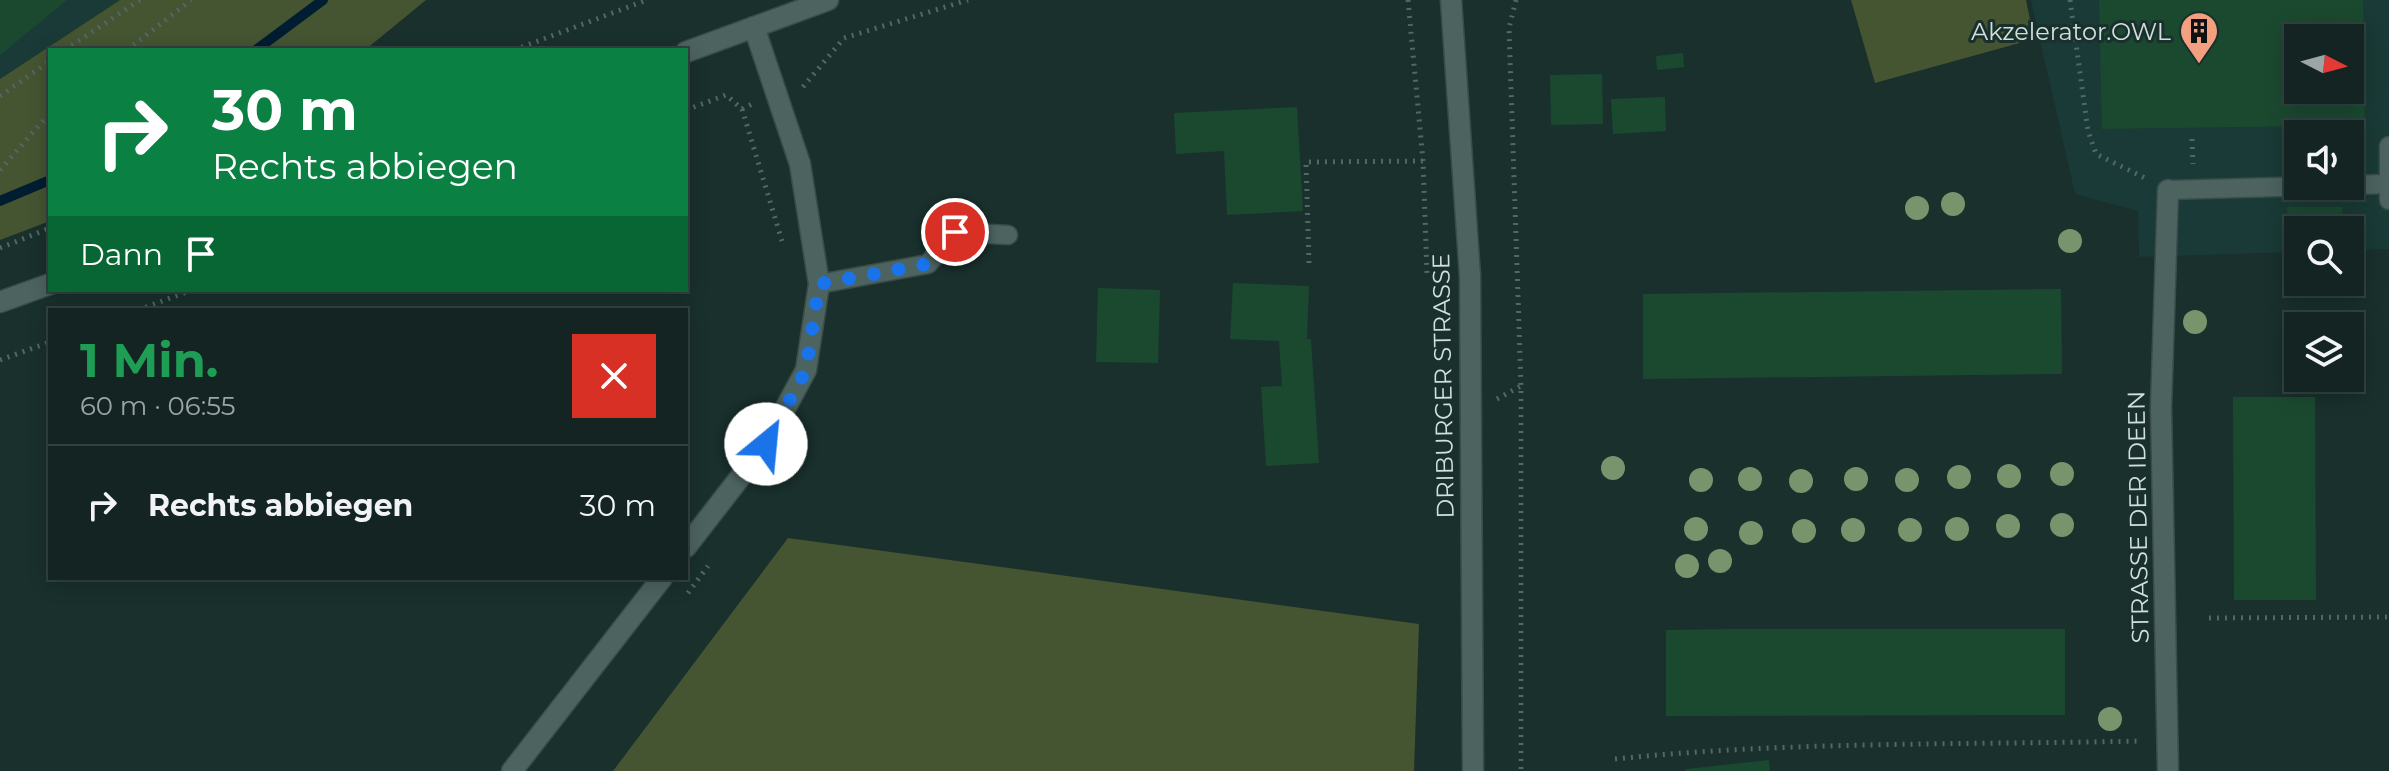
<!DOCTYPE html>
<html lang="de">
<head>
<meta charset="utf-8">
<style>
	body { margin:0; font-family:Montserrat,sans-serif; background:#20302f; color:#f1f3f6; height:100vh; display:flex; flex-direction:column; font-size:30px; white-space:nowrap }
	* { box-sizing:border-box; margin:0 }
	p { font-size:26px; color:#9da4a5 }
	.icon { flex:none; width:44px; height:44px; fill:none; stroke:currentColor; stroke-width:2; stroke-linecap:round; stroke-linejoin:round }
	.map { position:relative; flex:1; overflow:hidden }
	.sheet { position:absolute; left:48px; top:308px; width:640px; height:272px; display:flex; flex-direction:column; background:#132422; border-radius:0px; box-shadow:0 4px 20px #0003,0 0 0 2px #324140 }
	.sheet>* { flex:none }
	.banner { position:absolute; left:48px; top:48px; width:640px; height:244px; border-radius:0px; box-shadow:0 4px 20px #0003,0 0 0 2px #324140; background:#0b8043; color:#fff; overflow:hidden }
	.needle { width:52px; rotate:96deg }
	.tools { position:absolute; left:2284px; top:24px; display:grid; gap:16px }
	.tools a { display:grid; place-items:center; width:80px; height:80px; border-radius:0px; background:#132422; box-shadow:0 4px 20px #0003,0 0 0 2px #324140; font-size:40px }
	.pin { position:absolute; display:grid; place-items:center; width:68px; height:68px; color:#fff; margin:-34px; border:4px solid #fff; border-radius:50%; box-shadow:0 2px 8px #0007 }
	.me { position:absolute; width:88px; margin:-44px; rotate:28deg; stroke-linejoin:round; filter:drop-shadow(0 0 6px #0008) }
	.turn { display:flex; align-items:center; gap:28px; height:168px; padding:0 32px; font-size:36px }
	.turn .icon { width:104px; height:104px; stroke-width:2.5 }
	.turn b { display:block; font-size:56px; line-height:68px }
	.then { display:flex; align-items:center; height:76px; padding:0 32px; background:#0003; gap:16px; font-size:30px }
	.round { display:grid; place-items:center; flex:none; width:84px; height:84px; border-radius:0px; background:#20302f }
	.headline { display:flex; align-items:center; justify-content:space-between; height:136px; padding:0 32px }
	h1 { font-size:48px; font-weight:700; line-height:60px; color:#1e9e55 }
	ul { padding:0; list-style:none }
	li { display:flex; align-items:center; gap:24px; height:120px; padding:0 32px; border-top:2px solid #324140 }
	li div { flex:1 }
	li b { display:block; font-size:30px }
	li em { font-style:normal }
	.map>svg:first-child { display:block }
	.built { fill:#193a36; fill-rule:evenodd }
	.green { fill:#455431 }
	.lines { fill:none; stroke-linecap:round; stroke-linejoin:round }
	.stream { stroke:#001d31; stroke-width:10 }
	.building { fill:#1b4930; fill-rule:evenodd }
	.lane-casing { stroke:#394c49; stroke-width:21 }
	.street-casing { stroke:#394c49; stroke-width:23 }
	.secondary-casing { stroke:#394c49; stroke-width:23 }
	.path { stroke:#536765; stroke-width:5; stroke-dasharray:2 6; stroke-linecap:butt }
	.lane { stroke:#4c6360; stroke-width:18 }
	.street { stroke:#4c6360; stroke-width:20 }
	.secondary { stroke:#4c6360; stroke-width:20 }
	.tree { fill:#77946c }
	.route { stroke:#1a73e8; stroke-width:14; stroke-dasharray:0 25.2 }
	.labels { text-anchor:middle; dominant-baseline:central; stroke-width:6; stroke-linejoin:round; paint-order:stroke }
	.poi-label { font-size:24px; fill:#d1dfdd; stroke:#19302d; text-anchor:end }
	.street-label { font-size:24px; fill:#d1dfdd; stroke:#19302d }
</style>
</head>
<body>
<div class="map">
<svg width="2389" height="771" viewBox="0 0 2389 771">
	<rect width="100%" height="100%" fill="#19302d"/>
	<g class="built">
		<path d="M0 0H120L0 79Z"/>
		<path d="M2031 0H2389V249L2350 250V230H2298V252L2139 257 2138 211 2075 194ZM2298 38H2350V90H2298ZM2298 134H2350V186H2298Z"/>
	</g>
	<g class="green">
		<path d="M120 0H426L365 50H50V221L0 240V79Z"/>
		<path d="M1851 0H2026L2034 39 1875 83Z"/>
		<path d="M788 538 1419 624 1414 771H613Z"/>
	</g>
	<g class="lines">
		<g class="stream">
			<path d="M256 50 323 0"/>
			<path d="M0 201 50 180"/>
		</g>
	</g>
	<g class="building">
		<path d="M0 0H67L0 55Z"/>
		<path d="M2099 0H2363L2365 125 2102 129ZM2298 38H2350V90H2298Z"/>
		<path d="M1683 53 1684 67 1657 70 1656 56Z"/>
		<path d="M1602 74 1603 124 1551 125 1550 75Z"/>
		<path d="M1665 97 1666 131 1613 134 1611 99Z"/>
		<path d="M1297 107 1303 211 1227 215 1224 151 1176 154 1174 113Z"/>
		<path d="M2287 207H2342V229L2288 230Z"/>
		<path d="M1233 283 1309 286 1307 339H1311L1319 463 1266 466 1261 387 1282 386 1279 341 1230 339Z"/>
		<path d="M1098 288 1160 290 1158 363 1096 362Z"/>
		<path d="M2061 289 2062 374 1643 379V294Z"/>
		<path d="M2233 397H2315L2316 600H2234Z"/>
		<path d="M1734 629H2065V715L1666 716V630Z"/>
		<path d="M1769 760 1770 771H1686V769Z"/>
	</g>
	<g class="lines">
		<defs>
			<g id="lane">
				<path d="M2389 146V200"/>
				<path d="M2350 185 2388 184"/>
				<path d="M2168 190 2317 186"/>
				<path d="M819 284 928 264 955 232 1008 235"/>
			</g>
			<g id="street">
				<path d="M2168 190 2161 407 2168 771"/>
				<path d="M686 547 766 444 806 370 819 284 800 164 754 27"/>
				<path d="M512 771 662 578"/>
			</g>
			<g id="secondary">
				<path d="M1451 0 1470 276 1473 771"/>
				<path d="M686 52 828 0"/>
				<path d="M0 302 50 284"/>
			</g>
		</defs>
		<use href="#lane" class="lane-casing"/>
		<use href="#street" class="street-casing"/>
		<use href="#secondary" class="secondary-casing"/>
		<g class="path">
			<path d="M1408 0 1423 161"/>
			<path d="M1516 0 1509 28 1521 386V771"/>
			<path d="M2070 0 2088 131 2096 154 2145 178"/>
			<path d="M65 50 140 0"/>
			<path d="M127 50 191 0"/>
			<path d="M514 50 647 0"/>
			<path d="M803 87 844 38 968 0"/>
			<path d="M0 96 50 61"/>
			<path d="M742 109 782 241"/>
			<path d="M686 110 726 95 742 109 752 104"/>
			<path d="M2192 139 2193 164"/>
			<path d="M0 170 50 113"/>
			<path d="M0 248 50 228"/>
			<path d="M1309 263 1306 162 1423 161 1427 274"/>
			<path d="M138 310 192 290"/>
			<path d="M0 360 50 342"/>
			<path d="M1497 399 1521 386"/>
			<path d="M688 593 708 566"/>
			<path d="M2209 618 2389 617"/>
			<path d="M1615 759C1790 741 1965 745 2141 741"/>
		</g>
		<use href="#lane" class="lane"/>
		<use href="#street" class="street"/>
		<use href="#secondary" class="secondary"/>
	</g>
	<g class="tree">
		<circle cx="1953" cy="204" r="12"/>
		<circle cx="1917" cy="208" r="12"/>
		<circle cx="2070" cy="241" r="12"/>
		<circle cx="2195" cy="322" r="12"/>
		<circle cx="1613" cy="468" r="12"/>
		<circle cx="2062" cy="474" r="12"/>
		<circle cx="2009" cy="476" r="12"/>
		<circle cx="1959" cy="477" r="12"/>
		<circle cx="1750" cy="479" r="12"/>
		<circle cx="1856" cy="479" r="12"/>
		<circle cx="1701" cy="480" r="12"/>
		<circle cx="1907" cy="480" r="12"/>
		<circle cx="1801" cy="481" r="12"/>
		<circle cx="2062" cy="525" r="12"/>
		<circle cx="2008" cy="526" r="12"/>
		<circle cx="1696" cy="529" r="12"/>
		<circle cx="1957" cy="529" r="12"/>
		<circle cx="1853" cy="530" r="12"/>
		<circle cx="1910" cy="530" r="12"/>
		<circle cx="1804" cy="531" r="12"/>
		<circle cx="1751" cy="533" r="12"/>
		<circle cx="1720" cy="561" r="12"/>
		<circle cx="1687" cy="566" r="12"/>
		<circle cx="2110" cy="719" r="12"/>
	</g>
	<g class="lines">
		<path class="route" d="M766 444 806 370 819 284 928 264 955 232"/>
	</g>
	<defs>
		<symbol id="building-pin" viewBox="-11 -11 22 30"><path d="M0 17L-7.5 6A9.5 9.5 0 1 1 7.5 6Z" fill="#f2a07f" stroke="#19302d"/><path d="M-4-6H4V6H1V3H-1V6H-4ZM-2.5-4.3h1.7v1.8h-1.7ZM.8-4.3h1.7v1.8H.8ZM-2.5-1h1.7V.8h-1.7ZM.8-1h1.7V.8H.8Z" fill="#111"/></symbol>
	</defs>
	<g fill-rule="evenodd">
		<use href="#building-pin" x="2177" y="9" width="44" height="60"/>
	</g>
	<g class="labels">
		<g class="poi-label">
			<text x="2171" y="31">Akzelerator.OWL</text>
		</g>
		<g class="street-label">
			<text transform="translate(1443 386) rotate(-91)">DRIBURGER STRASSE</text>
			<text transform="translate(2138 517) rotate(-91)">STRASSE DER IDEEN</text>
		</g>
	</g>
</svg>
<div class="tools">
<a><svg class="needle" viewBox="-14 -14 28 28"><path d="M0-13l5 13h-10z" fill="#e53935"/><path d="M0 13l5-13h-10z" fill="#9da4a5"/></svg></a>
<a><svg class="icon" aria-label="sound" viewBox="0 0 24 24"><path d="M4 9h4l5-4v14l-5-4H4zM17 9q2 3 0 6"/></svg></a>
<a><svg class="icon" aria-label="search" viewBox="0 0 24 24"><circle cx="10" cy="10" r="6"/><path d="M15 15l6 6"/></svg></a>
<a><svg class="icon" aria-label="layers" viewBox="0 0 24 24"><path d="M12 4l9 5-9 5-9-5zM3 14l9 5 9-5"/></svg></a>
</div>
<div class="pin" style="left:955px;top:232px;background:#d93025"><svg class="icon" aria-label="arrive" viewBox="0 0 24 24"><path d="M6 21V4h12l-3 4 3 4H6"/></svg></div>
<svg class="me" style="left:766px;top:444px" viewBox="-20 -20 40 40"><circle r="19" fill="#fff"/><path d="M0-13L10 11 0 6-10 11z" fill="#1a73e8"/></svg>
<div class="banner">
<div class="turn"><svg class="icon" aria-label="right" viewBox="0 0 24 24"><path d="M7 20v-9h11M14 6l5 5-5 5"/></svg><div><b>30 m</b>Rechts abbiegen</div></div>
<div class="then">Dann<svg class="icon" aria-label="arrive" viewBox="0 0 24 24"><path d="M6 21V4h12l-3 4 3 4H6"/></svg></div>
</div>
<section class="sheet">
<div class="headline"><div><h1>1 Min.</h1><p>60 m · 06:55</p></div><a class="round" style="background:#d93025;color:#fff"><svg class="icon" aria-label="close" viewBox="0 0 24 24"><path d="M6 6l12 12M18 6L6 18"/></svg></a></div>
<ul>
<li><svg class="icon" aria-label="right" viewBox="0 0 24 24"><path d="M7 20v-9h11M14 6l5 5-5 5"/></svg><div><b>Rechts abbiegen</b></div><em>30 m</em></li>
</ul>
</section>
</div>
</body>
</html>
